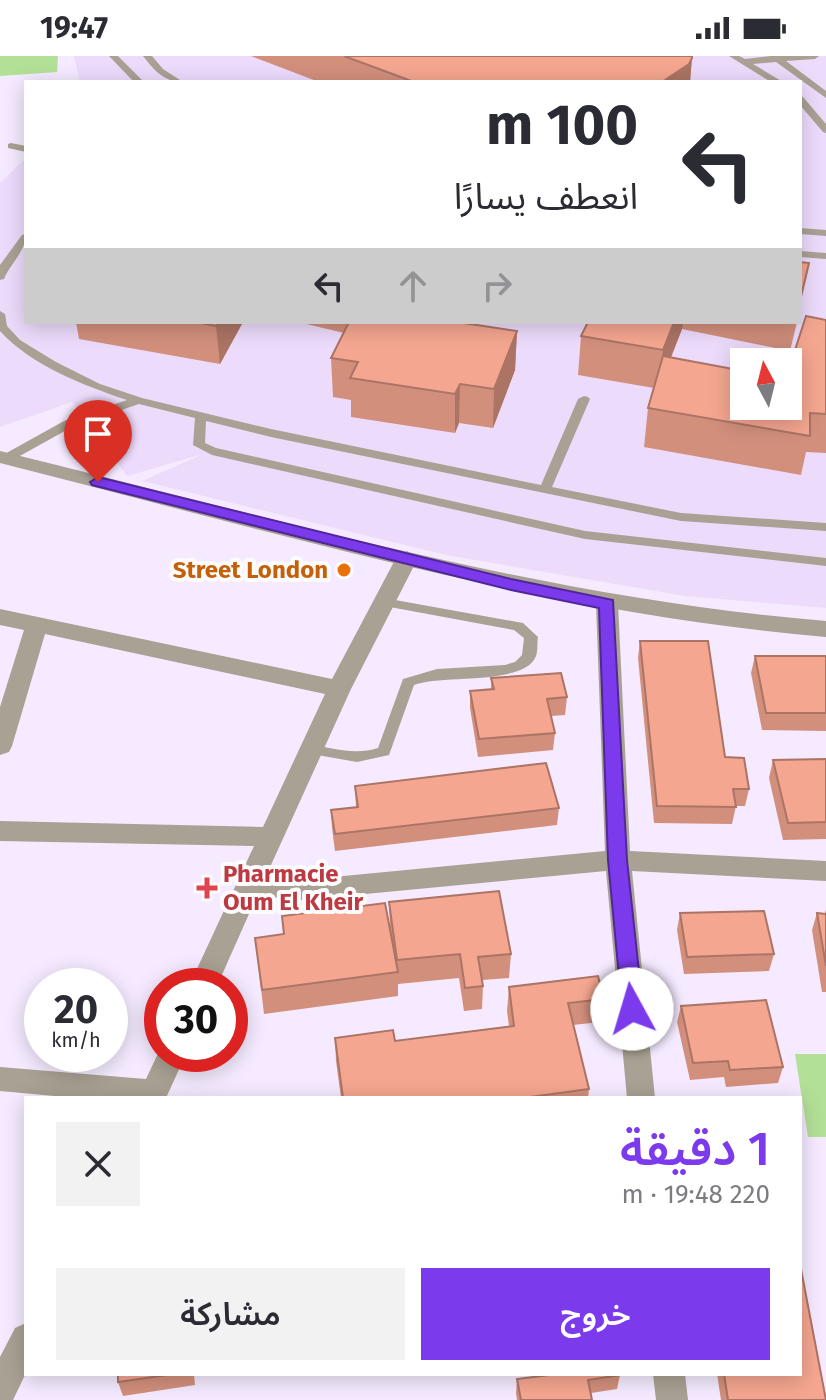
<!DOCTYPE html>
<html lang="ar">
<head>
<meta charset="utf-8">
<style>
	body { margin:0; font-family:"Fira Sans","Noto Sans Arabic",sans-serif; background:#f2f2f3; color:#2b2b33; direction:rtl; height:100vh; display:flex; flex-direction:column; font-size:30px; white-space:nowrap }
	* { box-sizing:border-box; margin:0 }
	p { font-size:26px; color:#7c7c81 }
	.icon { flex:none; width:44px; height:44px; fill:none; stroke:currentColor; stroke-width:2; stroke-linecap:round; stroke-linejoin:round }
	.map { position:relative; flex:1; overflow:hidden; direction:ltr }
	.panel { position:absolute; left:24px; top:1040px; width:778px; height:280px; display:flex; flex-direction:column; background:#fff; border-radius:0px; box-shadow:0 4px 20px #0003; direction:rtl }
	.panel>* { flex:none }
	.hud { position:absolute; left:24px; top:24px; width:778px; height:244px; border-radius:0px; box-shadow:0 4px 20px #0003; direction:rtl; background:#fff; color:#2b2b33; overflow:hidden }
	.needle { width:52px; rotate:353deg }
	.controls { position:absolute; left:730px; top:292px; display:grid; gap:16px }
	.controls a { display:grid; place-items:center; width:72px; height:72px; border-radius:0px; background:#fff; box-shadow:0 4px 20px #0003; font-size:40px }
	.speed { position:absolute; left:24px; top:912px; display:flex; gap:16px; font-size:40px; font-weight:700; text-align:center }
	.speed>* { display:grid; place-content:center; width:104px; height:104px; border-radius:50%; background:#fff; box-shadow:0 4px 20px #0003; line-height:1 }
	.speed small { font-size:20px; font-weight:400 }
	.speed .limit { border:12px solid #d22; background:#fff; color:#111 }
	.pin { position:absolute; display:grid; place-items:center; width:68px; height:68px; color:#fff; margin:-82px -34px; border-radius:50% 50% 50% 0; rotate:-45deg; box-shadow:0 0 8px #0007 }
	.pin .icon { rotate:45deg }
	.me { position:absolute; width:88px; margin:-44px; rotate:354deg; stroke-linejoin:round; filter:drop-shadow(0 0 6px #0008) }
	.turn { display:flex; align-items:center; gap:28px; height:168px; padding:0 32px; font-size:36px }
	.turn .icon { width:104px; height:104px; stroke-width:2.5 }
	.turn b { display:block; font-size:56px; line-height:68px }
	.lanes { display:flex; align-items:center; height:76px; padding:0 32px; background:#0003; justify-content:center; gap:40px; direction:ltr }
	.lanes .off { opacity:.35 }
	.round { display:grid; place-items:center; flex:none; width:84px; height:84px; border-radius:0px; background:#f2f2f3 }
	.headline { display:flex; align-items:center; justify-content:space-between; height:136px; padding:0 32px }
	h1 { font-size:48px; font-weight:600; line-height:60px; color:#7c3aed }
	.button { display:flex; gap:16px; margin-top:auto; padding:16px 32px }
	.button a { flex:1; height:92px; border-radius:0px; background:#7c3aed; color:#fff; font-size:32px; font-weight:600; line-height:92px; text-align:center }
	.button a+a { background:#f2f2f3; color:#2b2b33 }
	.status { display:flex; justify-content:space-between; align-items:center; height:56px; padding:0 40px; background:#fff; direction:ltr }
	.status svg { height:22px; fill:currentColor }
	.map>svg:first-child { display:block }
	.built { fill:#eddbfc; fill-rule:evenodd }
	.green { fill:#b3e097 }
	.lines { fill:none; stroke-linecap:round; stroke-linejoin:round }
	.service { fill:#a9a193; fill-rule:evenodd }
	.minor { fill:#a9a193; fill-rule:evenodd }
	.tertiary { fill:#a9a193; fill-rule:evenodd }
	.wall { fill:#d28f7c }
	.shaded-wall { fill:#ab7465 }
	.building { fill:#f4a690; stroke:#ab7465; stroke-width:2 }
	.route { fill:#7c3aed; stroke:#51269a; stroke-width:2 }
	.food-dot { fill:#e8710a; stroke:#fcfcfc; stroke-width:3 }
	.health-dot { fill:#e0444e; stroke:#fcfcfc; stroke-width:3 }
	.labels { text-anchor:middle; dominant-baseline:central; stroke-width:8; stroke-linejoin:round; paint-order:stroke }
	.food-label { font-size:24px; font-weight:bold; fill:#c56008; stroke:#fcfcfc; text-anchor:end }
	.health-label { font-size:24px; font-weight:bold; fill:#be3a42; stroke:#fcfcfc; text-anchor:start }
</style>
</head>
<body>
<div class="status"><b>19:47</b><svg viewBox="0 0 49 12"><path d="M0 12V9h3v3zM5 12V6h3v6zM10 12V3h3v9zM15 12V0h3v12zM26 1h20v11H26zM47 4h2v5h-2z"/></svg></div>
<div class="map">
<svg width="826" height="1344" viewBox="0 0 826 1344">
	<rect width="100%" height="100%" fill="#f5eaff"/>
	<path class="built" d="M74 0H826V552L685 540 446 499 142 425 203 398 127 420 72 346 0 371V127L26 102V266H800V26H80ZM744 306H788V350H744Z"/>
	<g class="green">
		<path d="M0 0H58L57 16 0 20Z"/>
		<path d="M795 998H826V1081H808Z"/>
	</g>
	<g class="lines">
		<g class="service">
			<path d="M109 0H118L144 26H134Z"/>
			<path d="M143 0H152L163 13 183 26C164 26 154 14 143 0Z"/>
			<path d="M729 0H739L745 3 771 0H819L815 3 786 5 826 35V42L776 6 753 8 783 26H771Z"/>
			<path d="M800 40 803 41 826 68V77L823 76 800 49Z"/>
			<path d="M11 87 26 90V96L8 92V88Z"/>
			<path d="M800 172 826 174V180L800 178Z"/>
			<path d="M26 178C26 195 10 208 4 223L0 224V209L22 179Z"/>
			<path d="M800 195 826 197V203L800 201Z"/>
			<path d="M0 255 5 258 7 270 20 284 56 306 100 328 142 342 271 373 541 429 578 343 584 340 588 341 590 343 552 431 681 457 826 467V475L681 465 271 381 206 365 205 387 216 392 585 475 826 502V510L585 483 212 399 193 389 195 362 139 348 72 371 9 406H1V400L64 365 127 344C83 329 32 310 0 275Z"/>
			<path d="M384 542 523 567 538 581C537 587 538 595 536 600 525 630 441 618 414 629L389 699 357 706 306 697 304 693 306 689 311 688C333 693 356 699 378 692L403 623 437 613 505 609 515 606 522 599 524 582 514 574 379 549 377 546 379 543Z"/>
		</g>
		<g class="minor">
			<path d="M407 495 418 502 351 633 266 820 302 824 605 795 596 548 599 543H615L618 548 630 795 826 805V825L632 815 655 1042H627L606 815 302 844 257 840 217 930H189L254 790 0 785V765L263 771 325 638 45 578 12 690 9 696 0 699V651L24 574 0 569V553L332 623 396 502Z"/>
			<path d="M162 989V998H186L166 1042H77L0 1035V1011L146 1023Z"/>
			<path d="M26 1267V1317L13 1344H0V1301L15 1272Z"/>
			<path d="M653 1318H685L688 1344H656Z"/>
		</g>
		<path class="tertiary" d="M0 395C273 462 545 542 826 565V581C545 557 273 476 0 407Z"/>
	</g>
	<g class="wall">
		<path d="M251 0H692L690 26H319Z"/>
		<path d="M826 264V397L806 396 801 419 644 391 648 352 654 332 578 319 581 280 588 266H797L790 295 682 273 671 302 788 350Z"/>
		<path d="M76 266H243L220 308 79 283Z"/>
		<path d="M298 266H457L517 275 515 314 493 372 459 367 455 377 351 361V344L333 341 331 302 344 277Z"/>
		<path d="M640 585 749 733 745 750H736L732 768 654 767 638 602Z"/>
		<path d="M755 600H826V675L762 674 751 617Z"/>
		<path d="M491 622 567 641 565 659 551 660 555 677 553 694 478 701 470 652V635L491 633Z"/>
		<path d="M826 703V783L783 784 769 722 773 704Z"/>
		<path d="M355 730 559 752 557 769 335 795 332 772 331 754 356 751Z"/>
		<path d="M389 846 511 898 509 922 482 924 483 930 482 953 464 955 459 922 398 928V940L264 958 255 882 283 878 282 860 390 873Z"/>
		<path d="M826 853V936H822L812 874 817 857 825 858Z"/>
		<path d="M680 857 774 898 769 915 684 918 677 874Z"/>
		<path d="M509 931 604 943 600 966 573 969 589 1033 588 1042H341L336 1005 335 982 395 985 509 970 507 955Z"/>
		<path d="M681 950 783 1011 778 1027 726 1031 724 1021 690 1024 677 966Z"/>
		<path d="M118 1318H194L195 1329 123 1340 118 1326Z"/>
		<path d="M717 1318H800L826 1344H721Z"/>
		<path d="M620 1319 617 1333 591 1337 592 1344H517L516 1337 517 1323Z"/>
	</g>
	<g class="shaded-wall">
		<path d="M692 2 690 26H662Z"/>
		<path d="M218 266H243L220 308 216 270Z"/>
		<path d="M674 266H683L682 273 658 333 663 294Z"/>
		<path d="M517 275 515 314 493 372 494 333Z"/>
		<path d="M460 328 459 367 455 377V338Z"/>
	</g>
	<g class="building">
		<path d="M344 0H692V2L689 8 662 26H414Z"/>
		<path d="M800 206 809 207 800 245Z"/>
		<path d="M806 260 826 264V358L810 357V380L648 352 663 300 744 315V350H788V316Z"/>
		<path d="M196 266H218L216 270Z"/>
		<path d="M349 266H457L517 275 494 333 460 328 455 338 350 322 358 306 331 302Z"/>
		<path d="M588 266H674L663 294 581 280Z"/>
		<path d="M640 585H708L725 701 744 702 749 733H733L736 751 657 750Z"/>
		<path d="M755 600H826V657H766Z"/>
		<path d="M561 617 567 641 547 643 555 677 479 683 470 635 494 633 491 622Z"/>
		<path d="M826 703V766L788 767 773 704Z"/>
		<path d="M546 707 559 752 335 778 331 754 358 751 355 730Z"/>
		<path d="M499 835 511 898 478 901 483 930 465 932 460 898 397 904 389 846Z"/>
		<path d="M385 847 398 916 262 934 255 882 284 878 282 860Z"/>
		<path d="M764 855 774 898 687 901 680 857Z"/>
		<path d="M817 857 826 858V910Z"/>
		<path d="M598 920 604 943 568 947 589 1033 523 1042H343L335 982 393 974 395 985 514 970 509 931Z"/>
		<path d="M766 944 783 1011 730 1014 728 1005 693 1007 681 950Z"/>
		<path d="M800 1208 826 1344H728L724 1318H800Z"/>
		<path d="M118 1318H174L118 1326Z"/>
		<path d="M557 1318H619L620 1319 588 1324 592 1344H521L517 1323Z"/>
	</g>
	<path class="route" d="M98 421 511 523 613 544 627 804 643 953 640 959H625L622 953 608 804 599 552 511 534 92 429 90 426Z"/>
	<circle class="food-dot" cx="344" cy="514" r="8"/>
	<path class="health-dot" d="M203 820h8v8h8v8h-8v8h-8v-8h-8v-8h8z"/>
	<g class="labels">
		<g class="food-label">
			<text x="328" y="514">Street London</text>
		</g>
		<g class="health-label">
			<text x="223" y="818">Pharmacie<tspan x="223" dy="28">Oum El Kheir</tspan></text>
		</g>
	</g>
</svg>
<div class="controls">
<a><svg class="needle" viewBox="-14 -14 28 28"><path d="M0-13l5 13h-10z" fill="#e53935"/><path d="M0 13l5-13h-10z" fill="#7c7c81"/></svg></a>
</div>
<div class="speed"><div>20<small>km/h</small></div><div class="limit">30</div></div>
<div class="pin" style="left:98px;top:426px;background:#d93025"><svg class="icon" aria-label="arrive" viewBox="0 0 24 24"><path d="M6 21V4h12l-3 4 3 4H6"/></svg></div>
<svg class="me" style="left:632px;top:953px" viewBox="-20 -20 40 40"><circle r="19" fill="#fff"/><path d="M0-13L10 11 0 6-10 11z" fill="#7c3aed"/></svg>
<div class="hud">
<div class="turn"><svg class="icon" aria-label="left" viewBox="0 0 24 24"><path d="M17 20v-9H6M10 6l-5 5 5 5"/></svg><div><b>100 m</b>انعطف يسارًا</div></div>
<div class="lanes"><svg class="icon" aria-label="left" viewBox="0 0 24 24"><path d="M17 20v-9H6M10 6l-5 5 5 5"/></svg><svg class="icon off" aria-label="ahead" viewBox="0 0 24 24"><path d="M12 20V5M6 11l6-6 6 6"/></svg><svg class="icon off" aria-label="right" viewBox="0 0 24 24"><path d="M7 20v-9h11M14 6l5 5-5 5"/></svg></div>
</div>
<section class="panel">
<div class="headline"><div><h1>1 دقيقة</h1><p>220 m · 19:48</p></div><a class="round"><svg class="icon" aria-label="close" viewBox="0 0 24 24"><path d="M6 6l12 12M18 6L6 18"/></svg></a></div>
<div class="button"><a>خروج</a><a>مشاركة</a></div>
</section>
</div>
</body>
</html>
